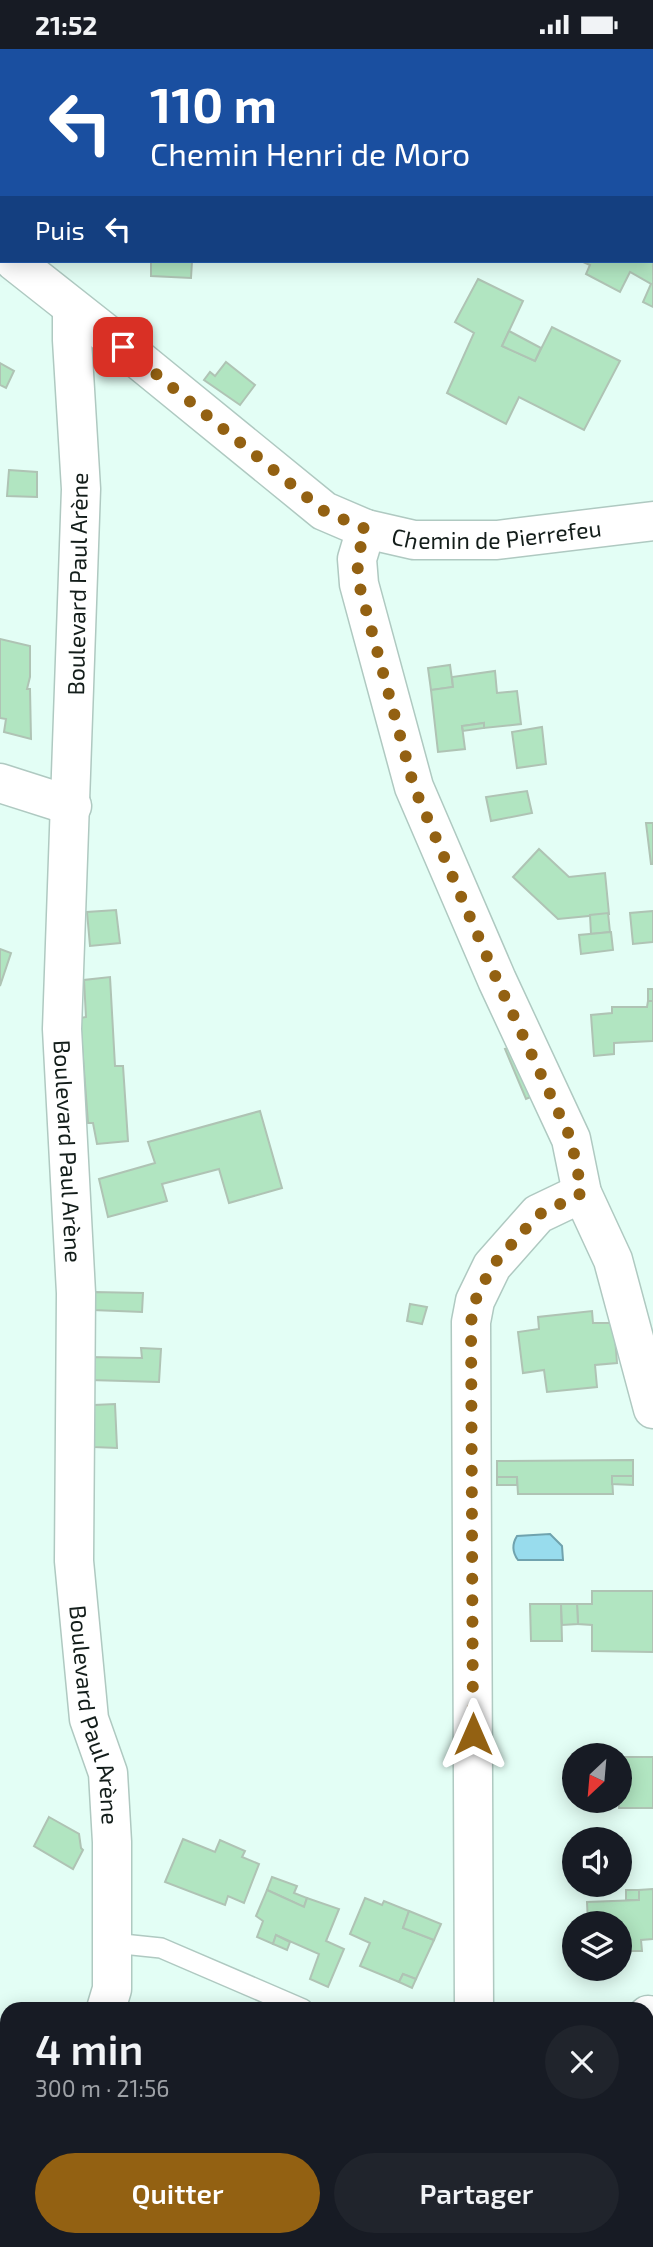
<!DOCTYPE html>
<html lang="fr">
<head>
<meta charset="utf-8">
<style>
	body { margin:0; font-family:"Exo 2",sans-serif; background:#20242c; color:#f1f3f6; height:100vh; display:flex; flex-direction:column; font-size:26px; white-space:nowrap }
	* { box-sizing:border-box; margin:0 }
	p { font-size:23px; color:#9ea1a6 }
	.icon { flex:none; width:38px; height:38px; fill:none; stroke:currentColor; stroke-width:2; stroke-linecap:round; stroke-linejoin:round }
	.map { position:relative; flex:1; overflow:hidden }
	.drawer { position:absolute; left:0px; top:1953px; width:654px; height:245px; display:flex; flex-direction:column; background:#171b24; border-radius:21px 21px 0 0; box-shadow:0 4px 18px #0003 }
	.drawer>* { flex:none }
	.guide { position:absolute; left:0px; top:0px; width:654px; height:214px; box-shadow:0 4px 18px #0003; background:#1a4fa0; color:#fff; overflow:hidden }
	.needle { width:46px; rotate:206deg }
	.fabs { position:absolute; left:562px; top:1694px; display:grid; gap:14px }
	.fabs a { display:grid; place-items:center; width:70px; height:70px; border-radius:50%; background:#171b24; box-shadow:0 4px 18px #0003; font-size:35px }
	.pin { position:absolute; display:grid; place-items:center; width:60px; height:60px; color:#fff; margin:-30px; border-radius:14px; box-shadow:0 4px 10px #0006 }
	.me { position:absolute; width:77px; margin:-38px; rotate:0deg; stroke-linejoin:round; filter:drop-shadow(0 0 5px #0008) }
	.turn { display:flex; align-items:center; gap:24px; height:147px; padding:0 35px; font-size:32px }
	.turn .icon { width:91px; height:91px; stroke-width:2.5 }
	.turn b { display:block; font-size:49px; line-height:60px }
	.then { display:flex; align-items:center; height:66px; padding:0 35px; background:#0003; gap:14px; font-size:26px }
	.round { display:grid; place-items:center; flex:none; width:74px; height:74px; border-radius:37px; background:#20242c }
	.overview { display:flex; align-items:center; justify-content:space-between; height:119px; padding:0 35px }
	h1 { font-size:42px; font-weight:600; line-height:52px }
	.action { display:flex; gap:14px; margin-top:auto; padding:14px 35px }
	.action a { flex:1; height:80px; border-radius:42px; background:#936112; color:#fff; font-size:28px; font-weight:600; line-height:80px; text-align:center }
	.action a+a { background:#20242c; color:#f1f3f6 }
	.status { display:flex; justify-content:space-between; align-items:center; height:49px; padding:0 35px; background:#171b24; direction:ltr }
	.status svg { height:19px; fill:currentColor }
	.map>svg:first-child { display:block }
	.water { fill:#98dced; stroke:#70a3ae; stroke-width:2 }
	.building { fill:#b1e5c1; stroke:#afc3b4; stroke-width:2 }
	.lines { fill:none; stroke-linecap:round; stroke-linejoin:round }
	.service-casing { stroke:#afc9c1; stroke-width:22 }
	.minor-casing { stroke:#afc9c1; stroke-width:41 }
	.service { stroke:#fff; stroke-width:19 }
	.minor { stroke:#fff; stroke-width:38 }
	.route { stroke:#936112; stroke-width:12; stroke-dasharray:0 21.6 }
	.labels { text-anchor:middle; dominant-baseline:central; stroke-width:6; stroke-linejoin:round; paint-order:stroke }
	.street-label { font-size:23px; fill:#131d1a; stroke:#fff }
</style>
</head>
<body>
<div class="status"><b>21:52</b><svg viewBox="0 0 49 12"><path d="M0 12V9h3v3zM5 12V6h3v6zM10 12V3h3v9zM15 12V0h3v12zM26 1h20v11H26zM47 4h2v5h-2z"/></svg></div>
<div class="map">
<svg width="653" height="2198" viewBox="0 0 653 2198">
	<rect width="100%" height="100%" fill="#e3fef5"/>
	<path class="water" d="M550 1485 562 1497 563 1511H518C512 1503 512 1495 517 1487Z"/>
	<g class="building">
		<path d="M2 35V106L0 105Z"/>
		<path d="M653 171V258L643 253 651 235 630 223 620 243 586 225 590 216 581 212H653Z"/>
		<path d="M151 212H192L191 229 151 227Z"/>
		<path d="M478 230 523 252 502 297 535 312 552 278 620 312 584 381 519 348 506 375 447 344 474 284 455 273Z"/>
		<path d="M509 282 541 299 535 312 502 297Z"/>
		<path d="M226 313 255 336 240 356 204 331 210 323 215 327Z"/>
		<path d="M0 314 14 322 6 339 0 336Z"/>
		<path d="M9 421 37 423V448L7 447Z"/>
		<path d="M0 590 30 597V628L27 640H30L31 690 4 683 6 670 0 669Z"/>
		<path d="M450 616 453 638 431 641 428 619Z"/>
		<path d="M495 622 497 644 517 642 521 675 484 679V674L462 677 465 700 438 703 431 641 453 638 452 628Z"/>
		<path d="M484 674V679L463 682 462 677Z"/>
		<path d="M542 678 546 715 517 719 512 683Z"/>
		<path d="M527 742 532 764 491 772 486 748Z"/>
		<path d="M646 774H653V815H651Z"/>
		<path d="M539 800 569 828 605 824 609 865 558 870 513 828Z"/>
		<path d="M116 861 120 894 90 897 87 863Z"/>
		<path d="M653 862V893L633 895 630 864Z"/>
		<path d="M608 864 610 883 591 885 590 866Z"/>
		<path d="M611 883 613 901 581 905 579 886Z"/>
		<path d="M0 900 11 904 0 937Z"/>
		<path d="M110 928 115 1017H123L128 1092 97 1095 93 1074H88L80 969 86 968 84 931Z"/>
		<rect x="648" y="940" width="5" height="12"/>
		<path d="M648 952H653V992L614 994V1005L594 1007 591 966 612 964V958H647Z"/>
		<path d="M521 995 543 1043 526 1050 505 1000Z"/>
		<path d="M260 1062 282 1139 229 1154 219 1120 162 1135 167 1152 108 1168 99 1130 155 1114 148 1093Z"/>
		<path d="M94 1243 143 1244 142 1263 93 1261Z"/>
		<path d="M410 1255 427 1258 422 1275 407 1272Z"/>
		<path d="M592 1262 593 1274H614L617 1314 595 1316 597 1338 547 1343 544 1321 523 1324 518 1283 539 1280 538 1268Z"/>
		<path d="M141 1299 161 1300 159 1333 90 1331V1308L142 1309Z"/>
		<path d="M115 1355 117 1399 94 1398V1356Z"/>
		<path d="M633 1411V1427H612L613 1445H518L517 1428H497V1412Z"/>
		<path d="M612 1427H633V1436L612 1435Z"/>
		<rect x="497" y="1428" width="20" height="8"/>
		<path d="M592 1542H653V1603L592 1602V1576L578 1575 577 1555H592Z"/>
		<path d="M530 1555H561L562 1592H531Z"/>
		<path d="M561 1555H577L578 1575 562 1576Z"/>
		<path d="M620 1708H653V1759H619Z"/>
		<path d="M49 1768 79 1785 81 1799 83 1801 73 1820 34 1797Z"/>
		<path d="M183 1790 215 1803 220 1791 245 1802 242 1808 259 1815 244 1854 228 1847 225 1856 165 1833Z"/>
		<path d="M272 1828 297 1837 294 1844 307 1849 304 1858 267 1841Z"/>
		<path d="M653 1840V1890L641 1891 642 1902H620V1874H588L587 1853 639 1851V1841Z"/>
		<path d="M267 1841 304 1858 307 1849 339 1860 326 1892 344 1900 328 1938 310 1930 319 1905 276 1886 273 1895 257 1888 263 1872 256 1867Z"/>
		<rect x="626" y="1841" width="13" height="10"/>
		<path d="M365 1849 382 1856 384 1852 409 1862 403 1879 434 1891 416 1930 403 1925 399 1933 360 1917 370 1894 350 1885Z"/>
		<path d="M409 1862 441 1875 434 1891 403 1879Z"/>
		<path d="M276 1886 290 1893 287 1901 273 1895Z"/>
		<path d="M403 1925 416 1930 412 1939 399 1933Z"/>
		<path d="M648 1990 653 1992V2007L648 2005Z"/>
		<path d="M648 2005 653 2007V2038L648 2036Z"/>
		<path d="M648 2036 653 2038 648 2065Z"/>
		<path d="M653 2046V2074L648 2072Z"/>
		<path d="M37 2191H51L68 2198H34Z"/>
		<path d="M404 2191H426L424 2198Z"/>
	</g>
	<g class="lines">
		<defs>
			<g id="service">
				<path d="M113 1894 161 1899 303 1960"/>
				<path d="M270 2198 273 2191"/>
			</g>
			<g id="minor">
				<path id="s1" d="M14 212 123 298 324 462 366 480 414 491H497L653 472"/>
				<path id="s2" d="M72 259V291L81 440 62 980 76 1244 74 1512 89 1670 108 1724 112 1793V1940L106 1960"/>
				<path d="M366 480 357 510 359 535 414 738 497 931 571 1090 582 1144 613 1211 653 1360"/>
				<path d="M0 734 72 757"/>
				<path d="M474 1960 471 1273 475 1252 492 1217 538 1165 582 1144"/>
				<path d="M648 1966 653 1967"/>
				<path d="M0 2009 7 2013"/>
				<path d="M0 2167 7 2158"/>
				<path d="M336 2191 351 2198"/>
			</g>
		</defs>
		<use href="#service" class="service-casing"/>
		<use href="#minor" class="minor-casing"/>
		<use href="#service" class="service"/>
		<use href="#minor" class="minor"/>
	</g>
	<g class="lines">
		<path class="route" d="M123 298 324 462 366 480 357 510 359 535 414 738 497 931 571 1090 582 1144 538 1166 492 1217 475 1252 471 1273 473 1685"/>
	</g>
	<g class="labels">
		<g class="street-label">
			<text stroke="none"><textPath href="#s1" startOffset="576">Chemin de Pierrefeu</textPath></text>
			<text transform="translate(77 535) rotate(-89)">Boulevard Paul Arène</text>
			<text stroke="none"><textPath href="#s2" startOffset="844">Boulevard Paul Arène</textPath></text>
			<text stroke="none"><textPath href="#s2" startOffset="1410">Boulevard Paul Arène</textPath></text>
		</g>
	</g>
</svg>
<div class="fabs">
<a><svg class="needle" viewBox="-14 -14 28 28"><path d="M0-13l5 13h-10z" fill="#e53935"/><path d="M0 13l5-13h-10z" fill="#9ea1a6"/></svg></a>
<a><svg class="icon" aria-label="sound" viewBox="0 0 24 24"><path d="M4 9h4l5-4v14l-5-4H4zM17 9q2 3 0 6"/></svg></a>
<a><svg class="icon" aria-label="layers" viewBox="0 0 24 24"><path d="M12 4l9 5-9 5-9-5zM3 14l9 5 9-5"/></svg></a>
</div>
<div class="pin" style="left:123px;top:298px;background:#d93025"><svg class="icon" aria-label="arrive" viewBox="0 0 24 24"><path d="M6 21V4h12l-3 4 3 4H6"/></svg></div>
<svg class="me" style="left:473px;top:1685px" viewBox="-20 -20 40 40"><path d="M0-17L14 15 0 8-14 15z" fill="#936112" stroke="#fff" stroke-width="4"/></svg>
<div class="guide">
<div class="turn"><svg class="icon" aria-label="left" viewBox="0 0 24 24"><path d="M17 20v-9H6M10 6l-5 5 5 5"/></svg><div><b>110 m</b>Chemin Henri de Moro</div></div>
<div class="then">Puis<svg class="icon" aria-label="left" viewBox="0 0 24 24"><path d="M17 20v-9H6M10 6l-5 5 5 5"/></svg></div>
</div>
<section class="drawer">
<div class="overview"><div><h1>4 min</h1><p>300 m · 21:56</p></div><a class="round"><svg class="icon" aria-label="close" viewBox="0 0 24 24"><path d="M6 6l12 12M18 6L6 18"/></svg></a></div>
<div class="action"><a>Quitter</a><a>Partager</a></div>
</section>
</div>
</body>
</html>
